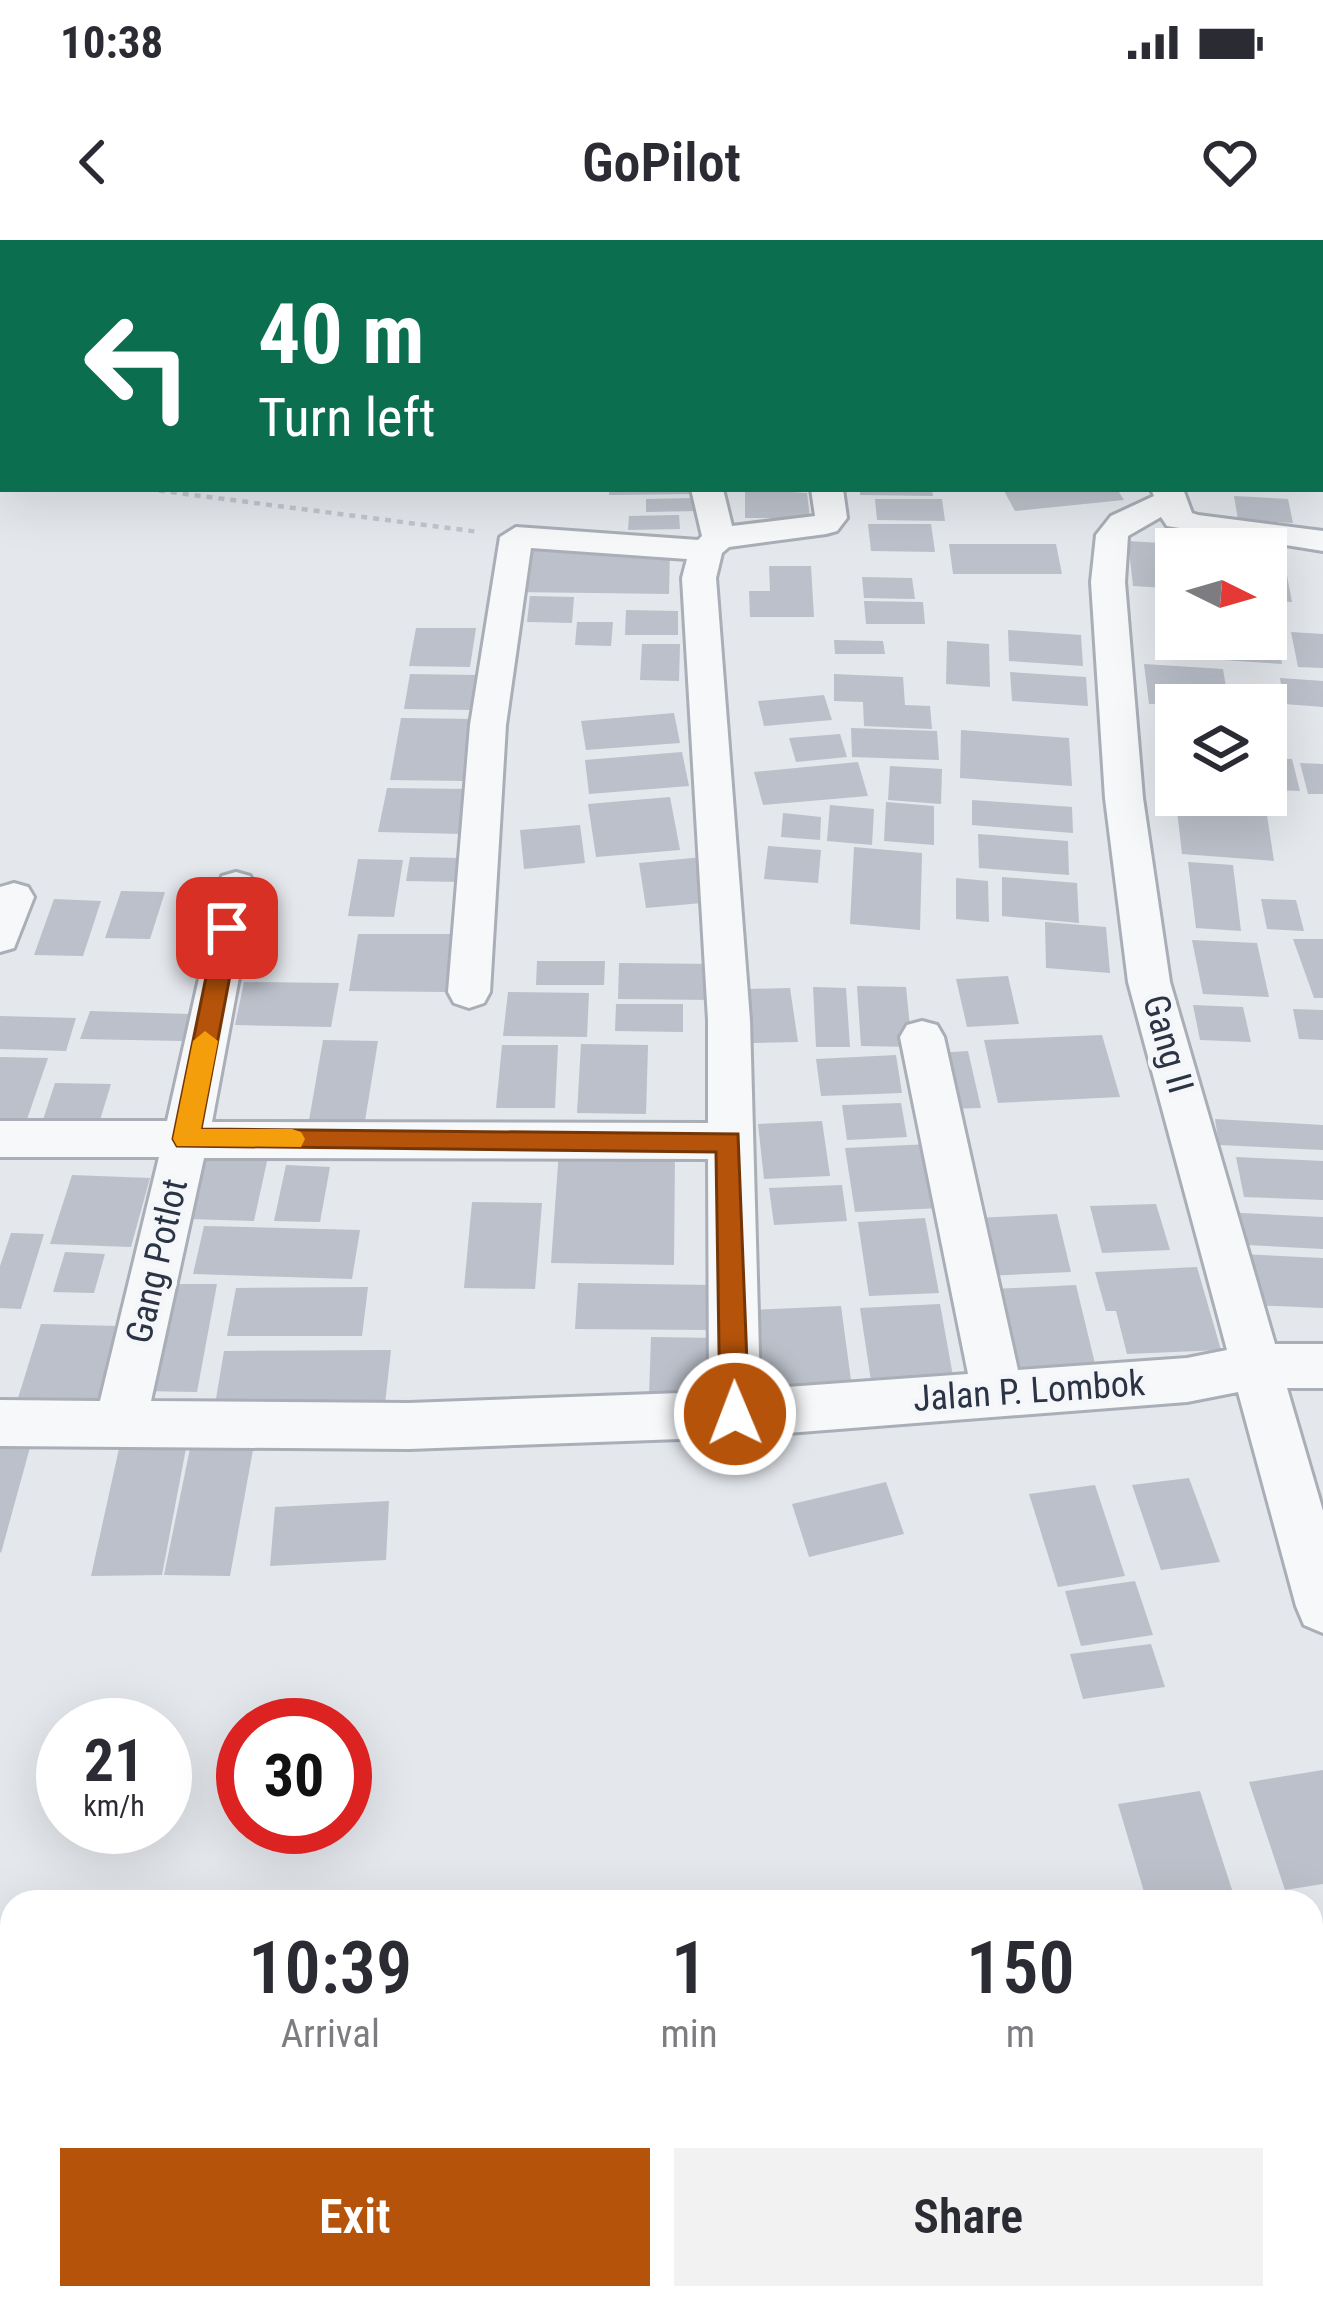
<!DOCTYPE html>
<html lang="en">
<head>
<meta charset="utf-8">
<style>
	body { margin:0; font-family:"Roboto Condensed",sans-serif; background:#f2f2f3; color:#2b2b33; height:100vh; display:flex; flex-direction:column; font-size:45px; white-space:nowrap }
	* { box-sizing:border-box; margin:0 }
	p { font-size:39px; color:#7c7c81 }
	.icon { flex:none; width:66px; height:66px; fill:none; stroke:currentColor; stroke-width:2; stroke-linecap:round; stroke-linejoin:round }
	.map { position:relative; flex:1; overflow:hidden }
	.drawer { position:absolute; left:0px; top:1650px; width:1323px; height:420px; display:flex; flex-direction:column; background:#fff; border-radius:36px 36px 0 0; box-shadow:0 12px 48px #0002 }
	.drawer>* { flex:none }
	.hud { position:absolute; left:0px; top:0px; width:1323px; height:252px; box-shadow:0 12px 48px #0002; background:#0b6e4f; color:#fff; overflow:hidden }
	.needle { width:78px; rotate:95deg }
	.fabs { position:absolute; left:1155px; top:288px; display:grid; gap:24px }
	.fabs a { display:grid; place-items:center; width:132px; height:132px; border-radius:0px; background:#fff; box-shadow:0 12px 48px #0002; font-size:60px }
	.speed { position:absolute; left:36px; top:1458px; display:flex; gap:24px; font-size:60px; font-weight:700; text-align:center }
	.speed>* { display:grid; place-content:center; width:156px; height:156px; border-radius:50%; background:#fff; box-shadow:0 12px 48px #0002; line-height:1 }
	.speed small { font-size:30px; font-weight:400 }
	.speed .limit { border:18px solid #d22; background:#fff; color:#111 }
	.pin { position:absolute; display:grid; place-items:center; width:102px; height:102px; color:#fff; margin:-51px; border-radius:24px; box-shadow:0 6px 18px #0006 }
	.me { position:absolute; width:132px; margin:-66px; rotate:359deg; stroke-linejoin:round; filter:drop-shadow(0 0 9px #0008) }
	.turn { display:flex; align-items:center; gap:42px; height:252px; padding:0 60px; font-size:54px }
	.turn .icon { width:156px; height:156px; stroke-width:2.5 }
	.turn b { display:block; font-size:84px; line-height:102px }
	.eta { display:flex; justify-content:space-evenly; align-items:center; height:204px; text-align:center }
	.eta b { font-size:72px; font-weight:600; line-height:84px }
	.primary-button { display:flex; gap:24px; margin-top:auto; padding:24px 60px }
	.primary-button a { flex:1; height:138px; border-radius:0px; background:#b45309; color:#fff; font-size:48px; font-weight:600; line-height:138px; text-align:center }
	.primary-button a+a { background:#f2f2f3; color:#2b2b33 }
	.status { display:flex; justify-content:space-between; align-items:center; height:84px; padding:0 60px; background:#fff; direction:ltr }
	.status svg { height:33px; fill:currentColor }
	header { display:flex; justify-content:space-between; align-items:center; height:156px; padding:0 60px; background:#fff; font-size:54px; font-weight:600 }
	.map>svg:first-child { display:block }
	.building { fill:#bbc0ca }
	.lines { fill:none; stroke-linecap:round; stroke-linejoin:round }
	.minor-casing { stroke:#a9aeb7; stroke-width:6 }
	.path { stroke:#c2c5cb; stroke-width:4.5; stroke-dasharray:6 6; stroke-linecap:butt }
	.minor { fill:#f7f8fa; fill-rule:evenodd }
	.route { fill:#b45309; stroke:#753606; stroke-width:3 }
	.slow { fill:#f59e0b }
	.labels { text-anchor:middle; dominant-baseline:central; stroke-width:10; stroke-linejoin:round; paint-order:stroke }
	.street-label { font-size:36px; fill:#2b3445; stroke:#f4f6f9 }
</style>
</head>
<body>
<div class="status"><b>10:38</b><svg viewBox="0 0 49 12"><path d="M0 12V9h3v3zM5 12V6h3v6zM10 12V3h3v9zM15 12V0h3v12zM26 1h20v11H26zM47 4h2v5h-2z"/></svg></div>
<header><svg class="icon" aria-label="back" viewBox="0 0 24 24"><path d="M15 5l-7 7 7 7"/></svg>GoPilot<svg class="icon" aria-label="heart" viewBox="0 0 24 24"><path d="M12 20l-8-8c-3-5 5-10 8-4 3-6 11-1 8 4z"/></svg></header>
<div class="map">
<svg width="1323" height="2070" viewBox="0 0 1323 2070">
	<rect width="100%" height="100%" fill="#e4e7ec"/>
	<g class="building">
		<path d="M609 249H699V254L609 255Z"/>
		<path d="M745 249 807 253 810 278H745Z"/>
		<path d="M860 249H932L933 256 860 255Z"/>
		<path d="M1003 249H1117L1124 260 1015 271Z"/>
		<path d="M1234 256 1288 259 1293 283 1238 280Z"/>
		<path d="M695 258V271L646 272V259Z"/>
		<path d="M875 259H942L945 281 877 280Z"/>
		<path d="M679 275 680 289 628 290 629 276Z"/>
		<path d="M868 284H931L935 312 871 311Z"/>
		<path d="M1128 301 1161 303 1166 348 1133 346Z"/>
		<path d="M949 304H1056L1062 334H953Z"/>
		<path d="M520 310 670 312 669 354 514 352Z"/>
		<path d="M1266 324 1285 325 1292 362 1276 361 1281 392 1266 391Z"/>
		<path d="M769 326H811L814 377H750L749 351H770Z"/>
		<path d="M862 337 912 338 915 359 864 358Z"/>
		<path d="M530 356 574 357 572 383 527 382Z"/>
		<path d="M864 361 923 362 925 384H866Z"/>
		<path d="M626 370 678 371V395H625Z"/>
		<path d="M577 382H613L611 406 575 405Z"/>
		<path d="M416 388H476L470 427 409 426Z"/>
		<path d="M1008 390 1081 395 1083 426 1009 421Z"/>
		<path d="M1291 392 1323 394V428L1298 427Z"/>
		<path d="M834 400 883 401 885 414H835Z"/>
		<path d="M1190 400 1279 406 1282 424 1193 418Z"/>
		<path d="M947 401 989 404 990 447 946 444Z"/>
		<path d="M642 404H680L679 441 640 440Z"/>
		<path d="M1144 424 1223 429 1229 465 1149 464Z"/>
		<path d="M1010 432 1086 437 1088 466 1012 461Z"/>
		<path d="M410 434 477 435 473 470 404 469Z"/>
		<path d="M834 434 903 437 905 465 930 466 932 489 864 486 863 462 834 461Z"/>
		<path d="M1280 438 1323 441V467L1284 464Z"/>
		<path d="M824 455 832 480 764 486 758 461Z"/>
		<path d="M674 473 680 503 586 510 581 481Z"/>
		<path d="M401 478 474 479 465 541 390 540Z"/>
		<path d="M851 488 937 491 939 520 852 517Z"/>
		<path d="M961 490 1069 498 1072 546 960 538Z"/>
		<path d="M840 494 847 517 796 522 789 498Z"/>
		<path d="M1165 508 1176 509V556L1171 555Z"/>
		<path d="M682 512 689 546 589 554 585 520Z"/>
		<path d="M1266 518 1292 519 1300 551 1273 550Z"/>
		<path d="M858 522 868 556 763 565 754 532Z"/>
		<path d="M1300 523 1323 524V554H1308Z"/>
		<path d="M890 526 942 529 941 564 888 560Z"/>
		<path d="M387 548 468 549 462 594 378 592Z"/>
		<path d="M670 557 680 610 596 617 588 564Z"/>
		<path d="M972 560 1072 567 1073 593 972 585Z"/>
		<path d="M886 562 934 566V605L884 601Z"/>
		<path d="M1176 562 1266 569 1274 621 1182 614Z"/>
		<path d="M830 565 874 569 872 605 827 601Z"/>
		<path d="M783 573 821 577 820 600 781 597Z"/>
		<path d="M580 585 585 623 524 629 520 590Z"/>
		<path d="M978 594 1068 601 1069 635 979 628Z"/>
		<path d="M768 606 821 610 818 643 764 639Z"/>
		<path d="M854 607 922 613 920 690 850 684Z"/>
		<path d="M410 617 463 618 460 642 406 641Z"/>
		<path d="M703 617 713 662 646 668 639 623Z"/>
		<path d="M358 619 403 620 394 677 348 676Z"/>
		<path d="M1188 622 1233 625 1241 691 1196 688Z"/>
		<path d="M1002 637 1077 643 1079 683 1002 676Z"/>
		<path d="M956 638 988 641 989 682 956 679Z"/>
		<path d="M121 651 165 652 150 699 105 698Z"/>
		<path d="M54 659 101 661 83 716 34 715Z"/>
		<path d="M1261 659 1296 660 1304 691 1267 689Z"/>
		<path d="M1045 682 1106 687 1110 733 1046 728Z"/>
		<path d="M358 694H453L446 752 349 751Z"/>
		<path d="M1293 699H1323V758H1314Z"/>
		<path d="M1192 700 1257 703 1269 757 1203 754Z"/>
		<path d="M537 721H605L604 745H536Z"/>
		<path d="M619 723 715 724V760L618 759Z"/>
		<path d="M1008 736 1019 784 967 787 956 739Z"/>
		<path d="M244 742 339 743 331 787 235 785Z"/>
		<path d="M857 746 906 747 912 807 861 806Z"/>
		<path d="M813 747 846 748 850 807H816Z"/>
		<path d="M790 748 798 802 753 803 747 749Z"/>
		<path d="M508 752 589 753 587 797 503 796Z"/>
		<path d="M616 764H683V792L615 791Z"/>
		<path d="M1193 765 1243 767 1251 802 1200 800Z"/>
		<path d="M1293 769 1323 770V800L1299 799Z"/>
		<path d="M90 771 190 774 182 801 80 799Z"/>
		<path d="M0 776 76 778 66 811 0 809Z"/>
		<path d="M1102 795 1120 857 998 863 984 800Z"/>
		<path d="M323 800 378 801 364 887 308 886Z"/>
		<path d="M581 804 648 805 646 874 577 873Z"/>
		<path d="M502 805H558L555 868H496Z"/>
		<path d="M968 811 981 868 947 869 936 813Z"/>
		<path d="M896 815 902 853 821 856 816 819Z"/>
		<path d="M0 817 48 818 23 891 0 890Z"/>
		<path d="M55 843 111 844 97 890 40 889Z"/>
		<path d="M901 863 907 897 847 900 842 865Z"/>
		<path d="M1215 879 1323 885V910L1219 905Z"/>
		<path d="M822 881 830 936 764 939 758 884Z"/>
		<path d="M930 904 942 968 855 972 845 908Z"/>
		<path d="M206 910 269 912 254 981 189 979Z"/>
		<path d="M559 910 675 911 674 1025 551 1023Z"/>
		<path d="M1236 917 1323 921V960L1244 957Z"/>
		<path d="M286 925 330 927 320 982 274 981Z"/>
		<path d="M72 935 150 938 131 1007 50 1004Z"/>
		<path d="M842 945 847 981 774 985 769 948Z"/>
		<path d="M472 962 542 963 535 1049 464 1048Z"/>
		<path d="M1156 964 1170 1010 1102 1013 1090 966Z"/>
		<path d="M1221 972 1323 977V1009L1227 1004Z"/>
		<path d="M1057 974 1071 1032 986 1036 974 978Z"/>
		<path d="M925 978 939 1053 869 1056 858 982Z"/>
		<path d="M204 986 360 990 352 1039 193 1034Z"/>
		<path d="M11 993 44 994 21 1069 0 1068V1026Z"/>
		<path d="M65 1012 105 1014 94 1053 53 1052Z"/>
		<path d="M1241 1014 1323 1018V1068L1250 1065Z"/>
		<path d="M1197 1027 1221 1110 1127 1114 1116 1071H1106L1095 1032Z"/>
		<path d="M578 1043 710 1045 711 1090 575 1089Z"/>
		<path d="M163 1044H217L197 1152 141 1151Z"/>
		<path d="M1076 1045 1098 1136 1013 1140 994 1049Z"/>
		<path d="M368 1047 362 1096H227L236 1048Z"/>
		<path d="M940 1064 953 1136 871 1141 860 1068Z"/>
		<path d="M841 1066 852 1148 758 1154 750 1070Z"/>
		<path d="M41 1084 119 1086 95 1173 14 1171Z"/>
		<path d="M651 1097 717 1098 718 1158 649 1157Z"/>
		<path d="M391 1110 385 1164 215 1165 224 1111Z"/>
		<path d="M192 1199H255L230 1336 164 1335Z"/>
		<path d="M0 1200H32L1 1313 0 1312Z"/>
		<path d="M187 1203 162 1335 91 1336 120 1204Z"/>
		<path d="M1189 1238 1220 1322 1161 1330 1132 1245Z"/>
		<path d="M886 1242 904 1294 809 1317 792 1264Z"/>
		<path d="M1095 1245 1125 1336 1058 1347 1029 1254Z"/>
		<path d="M389 1261 386 1320 270 1326 275 1267Z"/>
		<path d="M1135 1341 1153 1395 1081 1406 1065 1351Z"/>
		<path d="M1151 1404 1165 1447 1083 1459 1070 1414Z"/>
		<path d="M1323 1530V1644L1285 1650 1249 1542Z"/>
		<path d="M1200 1551 1236 1662H1147L1118 1564Z"/>
	</g>
	<g class="lines">
		<defs>
			<g id="minor">
				<rect x="661" y="0" width="26" height="3"/>
				<path d="M872 0H898L899 3H873Z"/>
				<rect x="1320" y="71" width="3" height="16"/>
				<path d="M691 249H723L732 286 815 276 811 249H843L847 278 837 291 826 294 729 307 722 313 716 338 750 780 760 1149 968 1134 900 797 907 785 922 781 937 785 944 797 1018 1130 1187 1118 1227 1110 1128 742 1105 558 1091 342 1096 295 1111 276 1154 256 1151 249H1183L1192 273 1198 275 1323 291V311L1167 286 1161 277 1128 296 1125 342 1143 558 1170 742 1275 1104H1323V1148H1287L1323 1271V1393L1304 1385 1296 1366 1238 1152 1187 1162 735 1197 409 1209 0 1206V1160L100 1161 159 917H0V881H167L222 636 236 632 250 636 256 646 212 882 708 883V780L682 338 687 319 531 308 506 485 490 752 484 763 469 768 454 763 448 752 470 485 500 297 516 287 698 300 702 296ZM204 918 708 919 709 1152 409 1163 151 1161Z"/>
				<path d="M14 643 28 647 34 657 14 708 0 712V647Z"/>
			</g>
		</defs>
		<use href="#minor" class="minor-casing"/>
		<path class="path" d="M147 249 479 292"/>
		<use href="#minor" class="minor"/>
	</g>
	<path class="route" d="M227 680 239 688 201 889 738 894 749 1174 745 1183 735 1187 724 1183 720 1174 716 912 177 906 173 899 216 688Z"/>
	<path class="slow" d="M205 791 218 801 201 889H292L301 892 305 899 301 907 177 906 173 899 193 801Z"/>
	<g class="labels">
		<g class="street-label">
			<text transform="translate(1168 804) rotate(74)">Gang II</text>
			<text transform="translate(157 1021) rotate(-77)">Gang Potlot</text>
			<text transform="translate(1029 1151) rotate(-4)">Jalan P. Lombok</text>
		</g>
	</g>
</svg>
<div class="fabs">
<a><svg class="needle" viewBox="-14 -14 28 28"><path d="M0-13l5 13h-10z" fill="#e53935"/><path d="M0 13l5-13h-10z" fill="#7c7c81"/></svg></a>
<a><svg class="icon" aria-label="layers" viewBox="0 0 24 24"><path d="M12 4l9 5-9 5-9-5zM3 14l9 5 9-5"/></svg></a>
</div>
<div class="speed"><div>21<small>km/h</small></div><div class="limit">30</div></div>
<div class="pin" style="left:227px;top:688px;background:#d93025"><svg class="icon" aria-label="arrive" viewBox="0 0 24 24"><path d="M6 21V4h12l-3 4 3 4H6"/></svg></div>
<svg class="me" style="left:735px;top:1174px" viewBox="-20 -20 40 40"><circle r="17" fill="#b45309" stroke="#fff" stroke-width="3"/><path d="M0-11L8 9 0 5-8 9z" fill="#fff"/></svg>
<div class="hud">
<div class="turn"><svg class="icon" aria-label="left" viewBox="0 0 24 24"><path d="M17 20v-9H6M10 6l-5 5 5 5"/></svg><div><b>40 m</b>Turn left</div></div>
</div>
<section class="drawer">
<div class="eta">
<div><b>10:39</b><p>Arrival</p></div>
<div><b>1</b><p>min</p></div>
<div><b>150</b><p>m</p></div>
</div>
<div class="primary-button"><a>Exit</a><a>Share</a></div>
</section>
</div>
</body>
</html>
